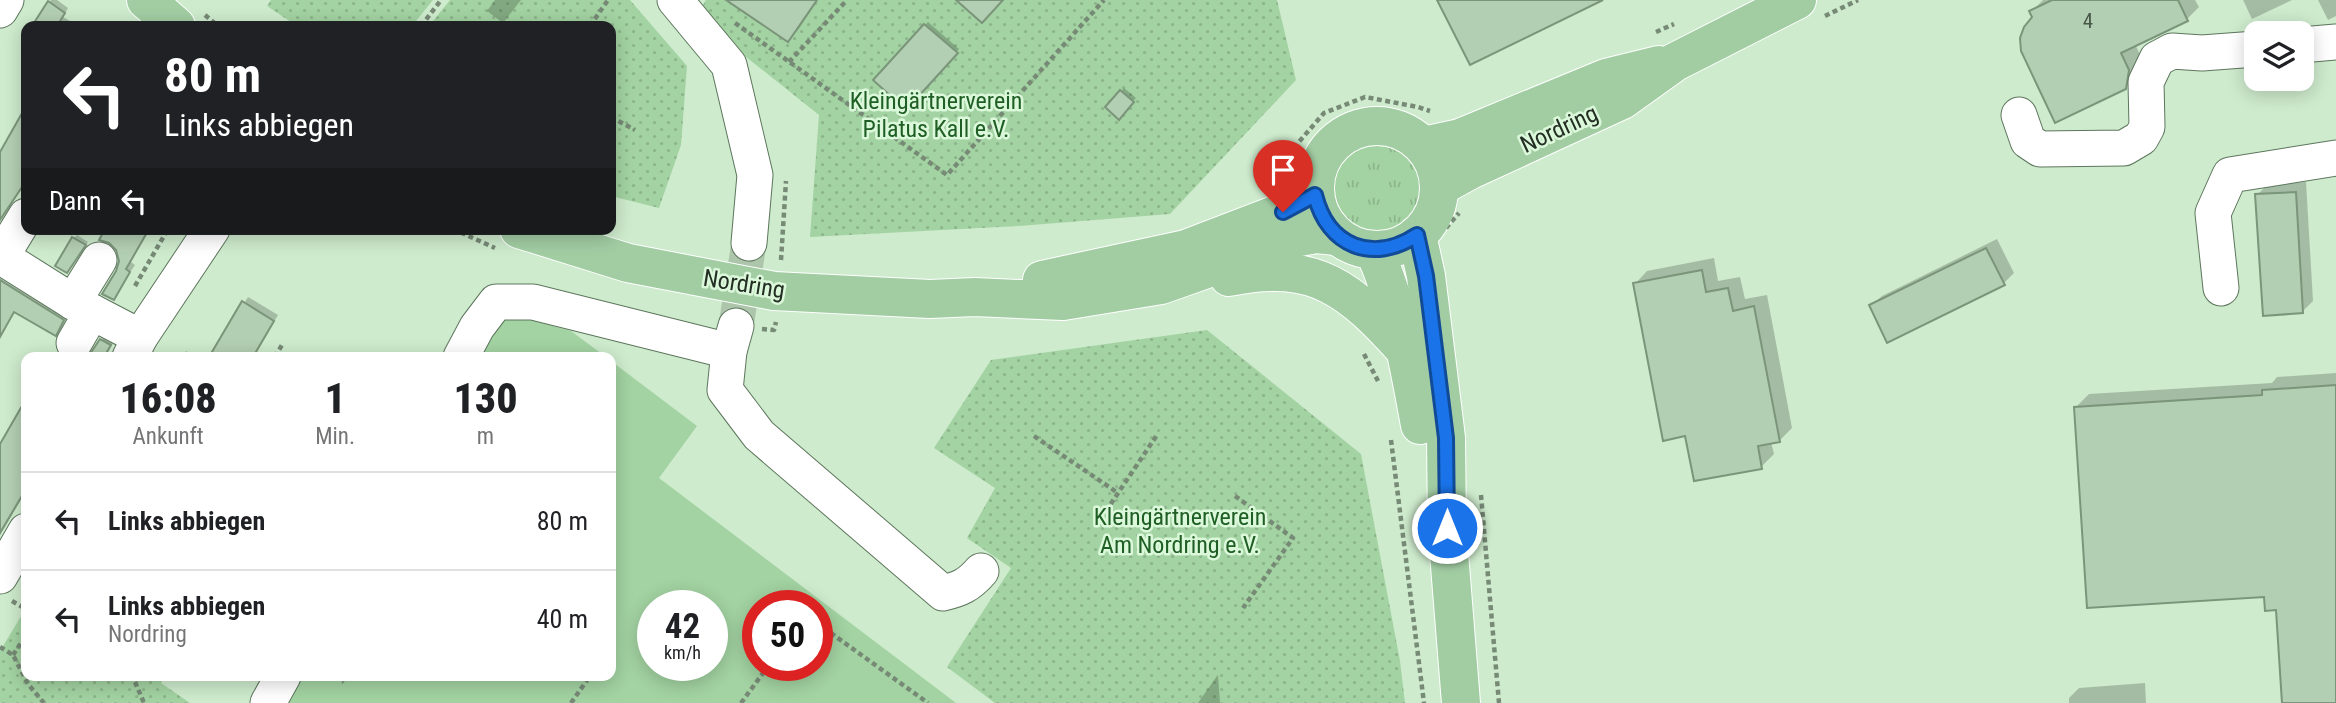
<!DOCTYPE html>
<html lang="de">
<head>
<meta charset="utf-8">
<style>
	body { margin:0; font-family:"Roboto Condensed",sans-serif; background:#f6f6f6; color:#202124; height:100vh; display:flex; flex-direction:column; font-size:26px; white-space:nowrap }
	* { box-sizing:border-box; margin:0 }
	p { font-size:23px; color:#757577 }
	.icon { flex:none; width:38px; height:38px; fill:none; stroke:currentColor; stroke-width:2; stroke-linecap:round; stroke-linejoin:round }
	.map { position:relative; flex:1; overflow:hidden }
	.side { position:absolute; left:21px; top:352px; width:595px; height:329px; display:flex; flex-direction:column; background:#fff; border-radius:14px; box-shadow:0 4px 18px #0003 }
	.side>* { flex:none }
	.banner { position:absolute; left:21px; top:21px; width:595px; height:214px; border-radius:14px; box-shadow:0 4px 18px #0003; background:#202124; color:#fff; overflow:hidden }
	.tools { position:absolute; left:2244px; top:21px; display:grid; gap:14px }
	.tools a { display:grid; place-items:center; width:70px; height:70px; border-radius:14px; background:#fff; box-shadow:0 4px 18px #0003; font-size:35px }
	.speed { position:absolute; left:637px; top:590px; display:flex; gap:14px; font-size:35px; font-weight:700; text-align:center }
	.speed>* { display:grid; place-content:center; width:91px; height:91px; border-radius:50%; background:#fff; box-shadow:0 4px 18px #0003; line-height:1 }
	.speed small { font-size:18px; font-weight:400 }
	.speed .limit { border:10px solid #d22; background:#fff; color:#111 }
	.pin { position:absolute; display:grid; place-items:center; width:60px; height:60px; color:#fff; margin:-72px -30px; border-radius:50% 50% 50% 0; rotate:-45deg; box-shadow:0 0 7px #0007 }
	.pin .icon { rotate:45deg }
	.me { position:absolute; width:77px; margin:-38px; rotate:0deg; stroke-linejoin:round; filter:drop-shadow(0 0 5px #0008) }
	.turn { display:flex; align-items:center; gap:24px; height:147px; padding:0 28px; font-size:32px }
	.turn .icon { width:91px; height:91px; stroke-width:2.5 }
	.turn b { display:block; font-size:49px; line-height:60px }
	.then { display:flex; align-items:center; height:66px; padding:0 28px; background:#0003; gap:14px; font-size:26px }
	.eta { display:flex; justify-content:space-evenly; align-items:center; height:119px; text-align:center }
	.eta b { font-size:42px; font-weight:800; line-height:49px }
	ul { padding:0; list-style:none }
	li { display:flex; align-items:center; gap:21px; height:98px; padding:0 28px; border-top:2px solid #e0e0e0 }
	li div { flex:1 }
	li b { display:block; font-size:26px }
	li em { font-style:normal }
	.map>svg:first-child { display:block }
	.grass { fill:url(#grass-tufts) }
	.park { fill:url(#park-dots) }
	.pitch { fill:#a3d3a2; fill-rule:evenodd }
	.shadow { fill:#0003 }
	.building { fill:#b3cfb3; stroke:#7b957a; stroke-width:2 }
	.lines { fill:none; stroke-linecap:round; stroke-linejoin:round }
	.minor-tunnel { stroke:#acc5ab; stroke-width:35; stroke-dasharray:35 18; stroke-linecap:butt }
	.minor-casing { stroke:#5d765d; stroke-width:37 }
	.major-casing { stroke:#fff; stroke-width:40 }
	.path { stroke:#778a76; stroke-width:4.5; stroke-dasharray:5 3.5; stroke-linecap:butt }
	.minor { stroke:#fff; stroke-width:35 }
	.major { stroke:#a2cda3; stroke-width:38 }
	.route-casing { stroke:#114b97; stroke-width:18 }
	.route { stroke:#1a73e8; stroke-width:12 }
	.labels { text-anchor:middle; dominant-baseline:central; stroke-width:5; stroke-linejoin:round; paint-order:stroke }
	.number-label { font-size:21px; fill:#485748 }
	.park-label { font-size:24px; fill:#1f5e24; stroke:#dbf8da }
	.street-label { font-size:24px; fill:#242f24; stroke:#dbf8da }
</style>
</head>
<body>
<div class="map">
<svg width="2336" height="703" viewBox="0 0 2336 703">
	<defs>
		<pattern id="grass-tufts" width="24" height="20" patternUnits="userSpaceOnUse" patternTransform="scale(1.75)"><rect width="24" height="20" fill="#a3d3a2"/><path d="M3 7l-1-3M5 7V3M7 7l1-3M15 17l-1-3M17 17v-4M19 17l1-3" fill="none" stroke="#8cb58b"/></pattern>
		<pattern id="park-dots" width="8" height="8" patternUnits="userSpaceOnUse" patternTransform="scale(1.75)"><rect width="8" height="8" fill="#a3d3a2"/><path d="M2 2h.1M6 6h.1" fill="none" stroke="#8cb58b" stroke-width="1.8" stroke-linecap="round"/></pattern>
	</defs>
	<rect width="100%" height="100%" fill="#ceebcd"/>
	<circle class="grass" cx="1377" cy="189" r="43"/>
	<g class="park">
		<path d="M271 0H433L412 26H297L267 6Z"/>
		<path d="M450 0H630L687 66 681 145 659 208 611 196V26H429Z"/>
		<path d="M706 0H1277L1296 80 1170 214 1019 226 810 237 819 115 696 17Z"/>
		<path d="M1207 330 1361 454 1400 661 1405 703H995L947 667 1011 568 967 538 995 488 934 448 991 360Z"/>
		<path d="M26 608V676H165L161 683 190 703H0V651Z"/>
	</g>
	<g class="pitch">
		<path d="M506 313 571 331 606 357H479Z"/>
		<path d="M611 361 697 426 659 478 956 703H273L290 676H611ZM653 606H712V665H653ZM758 606H817V665H758Z"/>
	</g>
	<g class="shadow">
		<path d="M51 0H57L68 8 63 17 79 26H34Z"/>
		<path d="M495 0H521L503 23 487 11Z"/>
		<path d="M733 0H818L798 30 788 40Z"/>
		<path d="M2043 0H2195L2199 7 2187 19 2135 44 2141 57 2137 75 2125 87 2034 17 2031 12Z"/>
		<path d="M2243 0H2292L2252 19Z"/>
		<path d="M2318 0H2336V16L2328 20Z"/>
		<path d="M928 22 959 49 906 108 875 80Z"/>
		<path d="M1124 88 1136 98 1119 117 1107 107Z"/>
		<path d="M26 110V181L0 220V154Z"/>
		<path d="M2306 182 2313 301 2303 311 2257 195 2268 184Z"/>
		<path d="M107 229H150L131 262 135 265 113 298 121 260Z"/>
		<path d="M77 235 88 242 70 268 74 238Z"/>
		<path d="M1997 239 2014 273 2004 283 1871 306 1882 296Z"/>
		<path d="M1714 258 1718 281 1740 277 1745 299 1767 295 1792 428 1779 441 1771 442 1774 454 1761 467 1687 434 1635 284 1647 271Z"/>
		<path d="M0 270 69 313 62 328 55 334 16 311 5 325 0 322Z"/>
		<path d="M248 297 278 315 254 357H211Z"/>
		<path d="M107 334 116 338 105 357H84L90 355Z"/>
		<path d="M186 351 197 357H181Z"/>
		<path d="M2336 373V703H2284L2278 608 2075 408 2089 394 2272 383 2277 377Z"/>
		<path d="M26 404V491L0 535V461Z"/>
		<path d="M1218 675 1220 703H1198L1217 676Z"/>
		<path d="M2145 683 2146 703H2069V698L2079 688Z"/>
	</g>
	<g class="building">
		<path d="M726 0H817L788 42Z"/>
		<path d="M956 0H1003L982 23Z"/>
		<path d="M1437 0H1603L1470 65Z"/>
		<path d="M2052 0H2178L2188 21 2121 53 2129 70 2126 89 2055 123 2021 51 2020 38 2024 27 2032 17 2029 11Z"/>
		<path d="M48 1 65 13 57 26H32Z"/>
		<path d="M924 24 958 53 906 110 873 80Z"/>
		<path d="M1120 90 1134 102 1119 120 1105 107Z"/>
		<path d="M26 106V181L0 220V152Z"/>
		<path d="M2296 192 2303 313 2263 316 2255 194Z"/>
		<path d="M105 229H149L126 269 130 272 114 300 102 294 116 271 119 261 116 250 109 243 99 240Z"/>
		<path d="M72 237 86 245 67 273 55 266Z"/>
		<path d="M1986 248 2005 285 1887 343 1869 305Z"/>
		<path d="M1702 270 1706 292 1728 288 1733 311 1754 306 1780 442 1758 446 1762 469 1694 481 1685 436 1663 441 1633 283Z"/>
		<path d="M0 280 64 320 56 336 14 312 0 337Z"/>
		<path d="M242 301 274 321 253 357H209Z"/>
		<path d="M100 339 111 345 104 357H88Z"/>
		<path d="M2336 385V703H2282L2276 610 2265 611 2264 597 2087 608 2074 407 2262 395V390Z"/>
		<path d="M26 399V489L0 533V444Z"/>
	</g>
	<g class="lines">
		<path class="minor-tunnel" d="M736 326 749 243"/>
		<defs>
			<g id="minor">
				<path d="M675 0 729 65 755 175 749 243"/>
				<path d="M0 10 6 0"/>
				<path d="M2301 45 2336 42"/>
				<path d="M2019 115 2028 141 2040 149 2124 148 2141 138 2147 127 2146 82 2157 59 2172 51 2202 53 2256 49"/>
				<path d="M0 256 73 302 140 337"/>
				<path d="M1 257 26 216"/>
				<path d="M2221 288 2213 213 2230 175 2336 158"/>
				<path d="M73 302 99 260"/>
				<path d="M736 326 729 351 725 390 759 435 943 593C960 589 969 585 981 571"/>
				<path d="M74 343 92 312"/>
				<path d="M130 357 140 337 212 229"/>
				<path d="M461 357 477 327 496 302H533L729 351"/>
				<path d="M0 576 26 531"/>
				<path d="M268 703 283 676"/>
			</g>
			<g id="major">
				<path d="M146 0 176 26"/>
				<circle cx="1377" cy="188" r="62"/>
				<path d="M1423 146 1460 138 1606 78 1659 65"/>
				<path d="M1439 187 1470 170 1622 100 1675 62 1797 0"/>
				<path d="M519 229 628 263 774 291 930 299 975 297 1063 301 1161 285 1294 238 1316 234 1337 236"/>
				<path d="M1417 235 1426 276 1446 438 1447 528 1461 703"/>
				<path d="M1374 250C1399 306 1409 365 1420 425"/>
				<path d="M1229 277C1316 259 1351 290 1406 351"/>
				<path d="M1042 280 1186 249 1283 212 1315 196"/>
			</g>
		</defs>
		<use href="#minor" class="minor-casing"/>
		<use href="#major" class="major-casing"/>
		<g class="path">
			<path d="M205 15 218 26"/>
			<path d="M1825 16 1858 0"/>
			<path d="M735 23 947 175 1104 0"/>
			<path d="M421 26 441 0"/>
			<path d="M590 26 608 0"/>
			<path d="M1656 32 1674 24"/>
			<path d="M789 62 847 0"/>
			<path d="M611 117 635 130"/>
			<path d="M1280 179 1298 143 1324 113 1365 97 1418 107 1430 111"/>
			<path d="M1446 228 1459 213"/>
			<path d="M453 229 495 248"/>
			<path d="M781 260 786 181"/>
			<path d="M135 286 168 229"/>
			<path d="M762 329 774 330 776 322"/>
			<path d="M1364 354 1378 381"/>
			<path d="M275 357 283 343"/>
			<path d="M1034 436 1118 493"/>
			<path d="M1391 440 1424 703"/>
			<path d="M1481 495 1499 703"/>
			<path d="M1235 496 1293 538 1243 608"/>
			<path d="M1106 511 1157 435"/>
			<path d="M12 601 26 609"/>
			<path d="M817 623 928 703"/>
			<path d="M0 647 13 655 28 684 44 703"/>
			<path d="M13 655 21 643 26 640"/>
			<path d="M129 676 135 682 144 703"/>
			<path d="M336 676 344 682"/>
			<path d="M571 703 590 676"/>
			<path d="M741 703 769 665"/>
		</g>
		<use href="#minor" class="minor"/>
		<use href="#major" class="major"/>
	</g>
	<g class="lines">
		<defs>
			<path id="route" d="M1283 212 1315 195C1328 247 1373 264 1417 235L1426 276 1446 438 1447 528"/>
		</defs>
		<use href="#route" class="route-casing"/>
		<use href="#route" class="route"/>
	</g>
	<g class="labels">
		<g class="number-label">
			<text x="2088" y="21">4</text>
		</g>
		<g class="park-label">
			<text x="936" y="101">Kleingärtnerverein<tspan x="936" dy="28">Pilatus Kall e.V.</tspan></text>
			<text x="1180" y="517">Kleingärtnerverein<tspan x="1180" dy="28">Am Nordring e.V.</tspan></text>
		</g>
		<g class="street-label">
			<text transform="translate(1559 129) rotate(-25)">Nordring</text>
			<text transform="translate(744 284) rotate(9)">Nordring</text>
		</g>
	</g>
</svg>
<div class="tools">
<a><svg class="icon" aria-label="layers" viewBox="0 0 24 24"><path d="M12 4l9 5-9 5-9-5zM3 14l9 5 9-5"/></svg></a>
</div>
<div class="speed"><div>42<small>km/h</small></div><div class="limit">50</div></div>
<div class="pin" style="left:1283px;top:212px;background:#d93025"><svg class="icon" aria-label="arrive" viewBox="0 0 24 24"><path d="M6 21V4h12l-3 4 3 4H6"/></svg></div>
<svg class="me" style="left:1447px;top:528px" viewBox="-20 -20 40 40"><circle r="17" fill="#1a73e8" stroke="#fff" stroke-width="3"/><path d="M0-11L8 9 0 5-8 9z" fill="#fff"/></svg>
<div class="banner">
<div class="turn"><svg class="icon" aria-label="left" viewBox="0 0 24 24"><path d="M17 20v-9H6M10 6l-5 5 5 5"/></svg><div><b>80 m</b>Links abbiegen</div></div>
<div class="then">Dann<svg class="icon" aria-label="left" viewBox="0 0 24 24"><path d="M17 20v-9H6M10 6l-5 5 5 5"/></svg></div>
</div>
<section class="side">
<div class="eta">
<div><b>16:08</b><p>Ankunft</p></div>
<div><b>1</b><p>Min.</p></div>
<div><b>130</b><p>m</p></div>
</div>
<ul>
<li><svg class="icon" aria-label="left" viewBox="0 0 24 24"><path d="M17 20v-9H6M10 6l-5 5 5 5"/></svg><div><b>Links abbiegen</b></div><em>80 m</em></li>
<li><svg class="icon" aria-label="left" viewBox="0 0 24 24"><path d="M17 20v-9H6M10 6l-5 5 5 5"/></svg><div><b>Links abbiegen</b><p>Nordring</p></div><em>40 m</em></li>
</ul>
</section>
</div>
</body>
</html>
